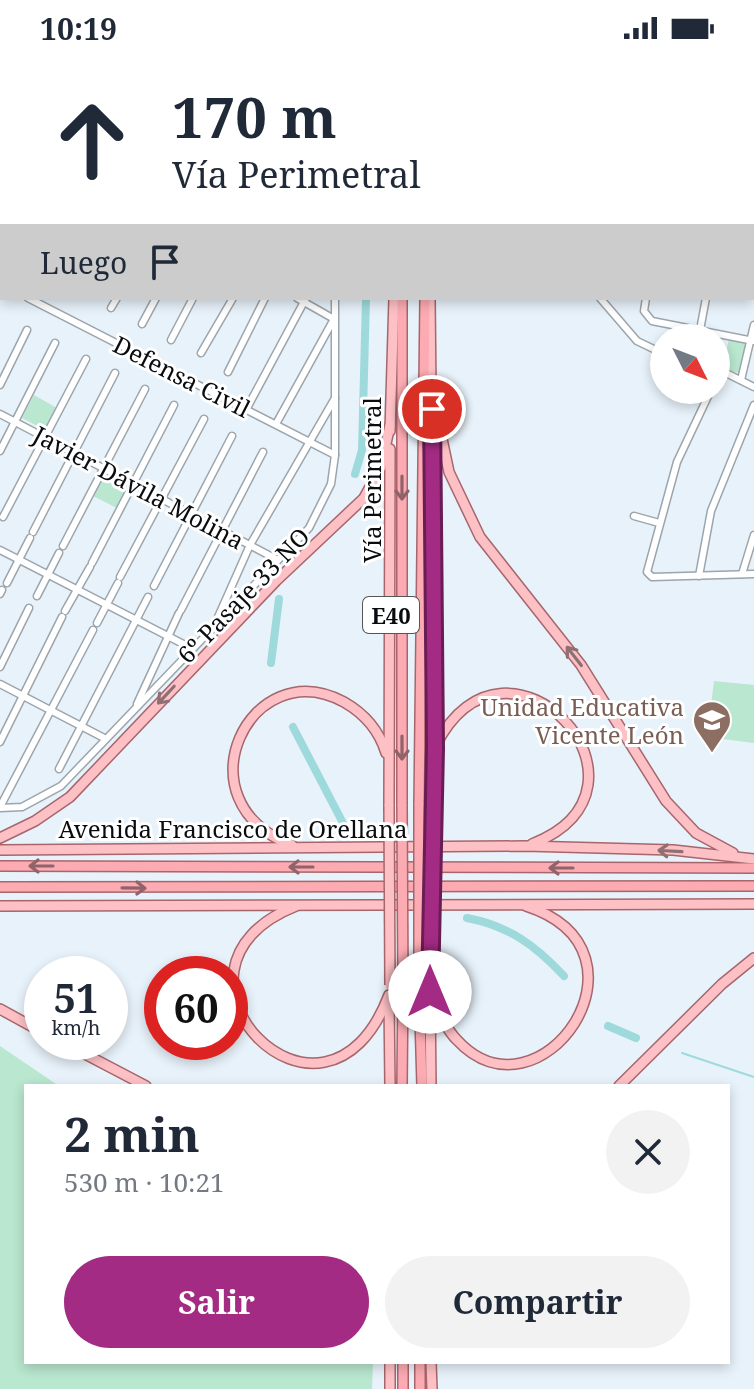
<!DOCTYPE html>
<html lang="es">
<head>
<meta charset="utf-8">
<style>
	body { margin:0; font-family:"Noto Serif",serif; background:#f2f2f3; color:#1f2937; height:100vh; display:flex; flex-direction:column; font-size:30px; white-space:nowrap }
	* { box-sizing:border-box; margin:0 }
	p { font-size:26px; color:#747a83 }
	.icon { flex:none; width:44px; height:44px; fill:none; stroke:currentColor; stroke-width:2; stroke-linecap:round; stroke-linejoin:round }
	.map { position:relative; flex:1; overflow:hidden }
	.sheet { position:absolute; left:24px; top:1028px; width:706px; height:280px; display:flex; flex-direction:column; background:#fff; border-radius:0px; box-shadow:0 4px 12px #0003 }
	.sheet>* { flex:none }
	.hud { position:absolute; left:0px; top:0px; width:754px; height:244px; box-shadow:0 4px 12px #0003; background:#fff; color:#1f2937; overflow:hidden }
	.needle { width:52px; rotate:132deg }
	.fabs { position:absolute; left:650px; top:268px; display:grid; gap:16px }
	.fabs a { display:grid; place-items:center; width:80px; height:80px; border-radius:50%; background:#fff; box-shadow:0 4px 12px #0003; font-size:40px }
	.speed { position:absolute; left:24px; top:900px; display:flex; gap:16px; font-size:40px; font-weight:700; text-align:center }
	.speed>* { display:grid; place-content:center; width:104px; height:104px; border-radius:50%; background:#fff; box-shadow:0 4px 12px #0003; line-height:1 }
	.speed small { font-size:20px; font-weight:400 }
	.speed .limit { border:12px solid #d22; background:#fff; color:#111 }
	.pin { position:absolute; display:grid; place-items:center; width:68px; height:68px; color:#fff; margin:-34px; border:4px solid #fff; border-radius:50%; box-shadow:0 2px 8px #0007 }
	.me { position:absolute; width:88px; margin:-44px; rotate:0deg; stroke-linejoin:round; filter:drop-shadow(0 0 6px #0008) }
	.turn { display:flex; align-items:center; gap:28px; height:168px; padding:0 40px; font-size:36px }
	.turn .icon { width:104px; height:104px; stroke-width:2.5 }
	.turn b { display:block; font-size:56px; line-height:68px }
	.then { display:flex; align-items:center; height:76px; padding:0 40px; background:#0003; gap:16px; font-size:30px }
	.round { display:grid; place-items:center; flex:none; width:84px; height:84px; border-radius:42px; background:#f2f2f3 }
	.overview { display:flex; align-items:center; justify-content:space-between; height:136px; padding:0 40px }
	h1 { font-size:48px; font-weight:700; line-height:60px }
	.action { display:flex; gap:16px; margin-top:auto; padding:16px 40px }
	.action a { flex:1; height:92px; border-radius:48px; background:#a32b83; color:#fff; font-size:32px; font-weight:700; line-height:92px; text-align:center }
	.action a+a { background:#f2f2f3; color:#1f2937 }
	.status { display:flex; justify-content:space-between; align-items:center; height:56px; padding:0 40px; background:#fff; direction:ltr }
	.status svg { height:22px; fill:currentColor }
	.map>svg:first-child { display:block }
	.green { fill:#b9e7cf }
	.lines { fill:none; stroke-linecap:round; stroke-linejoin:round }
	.stream { stroke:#9edadb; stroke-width:2 }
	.canal { stroke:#9edadb; stroke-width:8 }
	.minor-casing { stroke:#9ca5ac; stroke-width:9 }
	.tertiary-casing { stroke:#9ca5ac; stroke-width:10 }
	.primary-casing { stroke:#a6666c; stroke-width:12 }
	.trunk-casing { stroke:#a6666c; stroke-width:12 }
	.minor { stroke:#fff; stroke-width:6 }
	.tertiary { stroke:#fff; stroke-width:7 }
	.primary { stroke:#fdc0c5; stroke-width:9 }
	.trunk { stroke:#fcabb2; stroke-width:9 }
	.primary-bridge-casing { stroke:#a6666c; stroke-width:12; stroke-linecap:butt }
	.trunk-bridge-casing { stroke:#a6666c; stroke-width:12; stroke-linecap:butt }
	.primary-bridge { stroke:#fdc0c5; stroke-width:9 }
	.trunk-bridge { stroke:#fcabb2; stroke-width:9 }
	.oneway { stroke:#8f6369 }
	.oneway2 { stroke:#8f6f73 }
	.route-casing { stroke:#6a1c55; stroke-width:20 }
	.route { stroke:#a32b83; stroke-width:14 }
	.labels { text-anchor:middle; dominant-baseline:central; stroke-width:6; stroke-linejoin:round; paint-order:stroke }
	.shield { fill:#fff; stroke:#535557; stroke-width:2 }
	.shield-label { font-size:22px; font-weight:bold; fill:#090c0f }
	.street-label { font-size:24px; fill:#090c0f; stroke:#fff }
	.education-label { font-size:24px; fill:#785e54; stroke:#fff; text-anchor:end }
</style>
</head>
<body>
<div class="status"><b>10:19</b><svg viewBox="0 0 49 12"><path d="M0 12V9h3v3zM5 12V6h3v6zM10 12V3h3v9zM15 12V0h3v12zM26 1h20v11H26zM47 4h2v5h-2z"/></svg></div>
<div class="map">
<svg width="754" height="1333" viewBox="0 0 754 1333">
	<rect width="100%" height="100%" fill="#e8f2fa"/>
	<g class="green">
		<path d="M729 282 746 286 740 317 723 313Z"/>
		<path d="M34 339 57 352 45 374 22 362Z"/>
		<path d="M107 415 130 427 117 452 93 440Z"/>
		<path d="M714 625 754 629V687L707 681Z"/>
		<path d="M0 990 59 1030H26V1306H373L372 1333H0Z"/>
	</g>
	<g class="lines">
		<path class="stream" d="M682 997 754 1021"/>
		<g class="canal">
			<path d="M301 0 304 2"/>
			<path d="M355 418 362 394 366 242"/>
			<path d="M271 607 279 543"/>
			<path d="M293 671 344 769"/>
			<path d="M467 862C509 870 535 889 564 920"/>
			<path d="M608 970 636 982"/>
		</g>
		<defs>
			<g id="minor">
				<path d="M88 0 92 2"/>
				<path d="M334 0 337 2"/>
				<path d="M539 0 548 2"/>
				<path d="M16 2 17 0"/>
				<path d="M368 2 369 0"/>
				<path d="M406 2 407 0"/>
				<path d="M435 2 436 0"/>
				<path d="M637 2V0"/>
				<path d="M694 2V0"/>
				<path d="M732 2V0"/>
				<path d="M0 33 2 29"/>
				<path d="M752 56 754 46"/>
				<path d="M0 86 2 87"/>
				<path d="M0 109 2 106"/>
				<path d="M752 164 754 165"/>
				<path d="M0 182 2 178"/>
				<path d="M0 227 2 228"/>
				<path d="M28 242 335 399"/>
				<path d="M600 242 637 285 664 298"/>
				<path d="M646 242 644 255 652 265 754 285"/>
				<path d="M111 252 117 242"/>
				<path d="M142 268 156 242"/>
				<path d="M700 274 706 242"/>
				<path d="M171 284 193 242"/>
				<path d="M201 297 233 242"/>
				<path d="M228 316 265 242"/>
				<path d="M716 324 726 317 754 331"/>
				<path d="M741 324 754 269"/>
				<path d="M0 329 27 274"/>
				<path d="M711 334 677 406 647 516 652 521 754 518"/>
				<path d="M247 352 306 242"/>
				<path d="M0 358 278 504"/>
				<path d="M276 368 334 263 297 242"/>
				<path d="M0 395 55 287"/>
				<path d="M634 460 659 467"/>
				<path d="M3 461 86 303"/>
				<path d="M33 476 115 317"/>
				<path d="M63 490 145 333"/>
				<path d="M0 494 191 592"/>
				<path d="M92 507 174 349"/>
				<path d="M742 518 754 479"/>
				<path d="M699 520 711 455 754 349"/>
				<path d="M120 521 204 363"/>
				<path d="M7 527 30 482"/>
				<path d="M154 530 232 380"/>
				<path d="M0 538 2 534"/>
				<path d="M37 540 59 497"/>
				<path d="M181 554 263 396"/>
				<path d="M65 555 90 511"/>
				<path d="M218 561 250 489 335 342"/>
				<path d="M97 567 118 527"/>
				<path d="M0 611 29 552"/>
				<path d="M0 628 106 683"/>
				<path d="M137 648 179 557"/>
				<path d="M0 686 62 561"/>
				<path d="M59 713 148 541"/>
				<path d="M0 751 93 574"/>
				<path d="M0 752 22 751 61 730 309 472 331 428 335 399V242"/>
			</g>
			<path id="tertiary" d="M752 82H754"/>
			<g id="primary">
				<path d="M430 242 431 335"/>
				<path d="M431 331 449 416 480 481 581 609 666 745 696 777 733 797"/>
				<path d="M390 375 394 242"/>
				<path d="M436 689C508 549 676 732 532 788"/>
				<path d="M389 750 390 393"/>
				<path d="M431 750 435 692 432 353"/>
				<path d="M0 782 35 765 70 741 276 525 364 442 381 411 390 369"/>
				<path d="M292 789C177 746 250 595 344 646 365 658 379 674 386 697"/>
				<path d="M0 794 525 790 673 794 754 803"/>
				<path d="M0 850 754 848"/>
				<path d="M296 850C136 913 324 1110 389 939"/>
				<path d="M430 936C438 952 444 971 457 984 539 1073 665 895 526 850"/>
				<path d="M430 941 431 1030"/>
				<path d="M389 944 390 1030"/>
				<path d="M0 953 42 976"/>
				<path d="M62 986 146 1030"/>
				<path d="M619 1030 722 928 754 902"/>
				<path d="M390 1306V1333"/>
				<path d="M431 1306 432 1333"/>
			</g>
			<g id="trunk">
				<path d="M451 2V0"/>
				<path d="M473 2 474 0"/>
				<path d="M402 242V750"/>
				<path d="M419 749 425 242"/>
				<path d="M0 810 754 812"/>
				<path d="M0 831 754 830"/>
				<path d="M419 929 422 1030"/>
				<path d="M402 1030 403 929"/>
				<path d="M403 1306V1333"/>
				<path d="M420 1333V1306"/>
			</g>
		</defs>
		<use href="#minor" class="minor-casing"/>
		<use href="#tertiary" class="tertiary-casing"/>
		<use href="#primary" class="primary-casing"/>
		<use href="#trunk" class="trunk-casing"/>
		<use href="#minor" class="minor"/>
		<use href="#tertiary" class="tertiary"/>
		<use href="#primary" class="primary"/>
		<use href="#trunk" class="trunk"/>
		<defs>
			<g id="primary-bridge">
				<path d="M389 750 390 929"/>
				<path d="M430 929 431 750"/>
			</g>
			<g id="trunk-bridge">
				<path d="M402 750 403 929"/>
				<path d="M419 929V749"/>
			</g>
		</defs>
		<use href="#primary-bridge" class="primary-bridge-casing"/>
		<use href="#trunk-bridge" class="trunk-bridge-casing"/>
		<use href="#primary-bridge" class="primary-bridge"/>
		<use href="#trunk-bridge" class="trunk-bridge"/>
	</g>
	<defs><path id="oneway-shaft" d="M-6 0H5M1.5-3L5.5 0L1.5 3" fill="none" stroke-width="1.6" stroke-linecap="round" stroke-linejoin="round" transform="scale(2)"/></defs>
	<g class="oneway">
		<use href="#oneway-shaft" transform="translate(402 432) rotate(90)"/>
		<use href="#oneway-shaft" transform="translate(402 692) rotate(90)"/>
		<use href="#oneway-shaft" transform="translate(41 810) rotate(-180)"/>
		<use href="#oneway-shaft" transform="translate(301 811) rotate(-180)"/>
		<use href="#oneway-shaft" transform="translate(561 812) rotate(-180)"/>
		<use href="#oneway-shaft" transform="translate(134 832) rotate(1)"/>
	</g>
	<g class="oneway2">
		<use href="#oneway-shaft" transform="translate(574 600) rotate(-128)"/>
		<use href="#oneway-shaft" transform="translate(166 639) rotate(133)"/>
		<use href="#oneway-shaft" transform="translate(670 795) rotate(-177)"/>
	</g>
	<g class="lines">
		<defs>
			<path id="route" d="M430 936 435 692 432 353"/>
		</defs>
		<use href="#route" class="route-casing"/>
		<use href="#route" class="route"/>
	</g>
	<defs>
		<symbol id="school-pin" viewBox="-11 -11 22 30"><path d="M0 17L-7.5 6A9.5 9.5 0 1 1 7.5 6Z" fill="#8d6e63" stroke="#fff"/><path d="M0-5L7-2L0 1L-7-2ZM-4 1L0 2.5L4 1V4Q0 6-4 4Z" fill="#fff"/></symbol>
	</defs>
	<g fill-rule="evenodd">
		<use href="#school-pin" x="690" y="642" width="44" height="60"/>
	</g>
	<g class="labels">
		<rect class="shield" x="363" y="541" width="56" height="36" rx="6"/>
		<g class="shield-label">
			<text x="391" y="559">E40</text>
		</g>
		<g class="street-label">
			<text transform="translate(182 320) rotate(27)">Defensa Civil</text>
			<text transform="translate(371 424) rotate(-90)">Vía Perimetral</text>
			<text transform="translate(139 431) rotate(28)">Javier Dávila Molina</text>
			<text transform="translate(243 539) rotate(-46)">6º Pasaje 33 NO</text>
			<text x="233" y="772">Avenida Francisco de Orellana</text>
		</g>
		<g class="education-label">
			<text x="684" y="650">Unidad Educativa<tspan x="684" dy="28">Vicente León</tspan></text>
		</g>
	</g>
</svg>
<div class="fabs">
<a><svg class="needle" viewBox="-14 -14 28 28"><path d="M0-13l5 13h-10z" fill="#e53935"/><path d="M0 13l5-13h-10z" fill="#747a83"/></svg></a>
</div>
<div class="speed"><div>51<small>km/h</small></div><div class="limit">60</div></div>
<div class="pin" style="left:432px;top:353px;background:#d93025"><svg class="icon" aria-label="arrive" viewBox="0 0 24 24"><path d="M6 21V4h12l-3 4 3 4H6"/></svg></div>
<svg class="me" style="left:430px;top:936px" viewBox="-20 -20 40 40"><circle r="19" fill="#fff"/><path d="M0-13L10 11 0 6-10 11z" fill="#a32b83"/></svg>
<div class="hud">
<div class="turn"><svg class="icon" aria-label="ahead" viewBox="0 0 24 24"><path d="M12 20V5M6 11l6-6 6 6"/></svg><div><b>170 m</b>Vía Perimetral</div></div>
<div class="then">Luego<svg class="icon" aria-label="arrive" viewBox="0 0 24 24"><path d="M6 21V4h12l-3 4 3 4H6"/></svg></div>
</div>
<section class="sheet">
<div class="overview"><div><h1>2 min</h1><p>530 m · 10:21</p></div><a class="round"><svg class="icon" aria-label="close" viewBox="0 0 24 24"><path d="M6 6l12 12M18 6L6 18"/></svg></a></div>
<div class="action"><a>Salir</a><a>Compartir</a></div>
</section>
</div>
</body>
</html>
